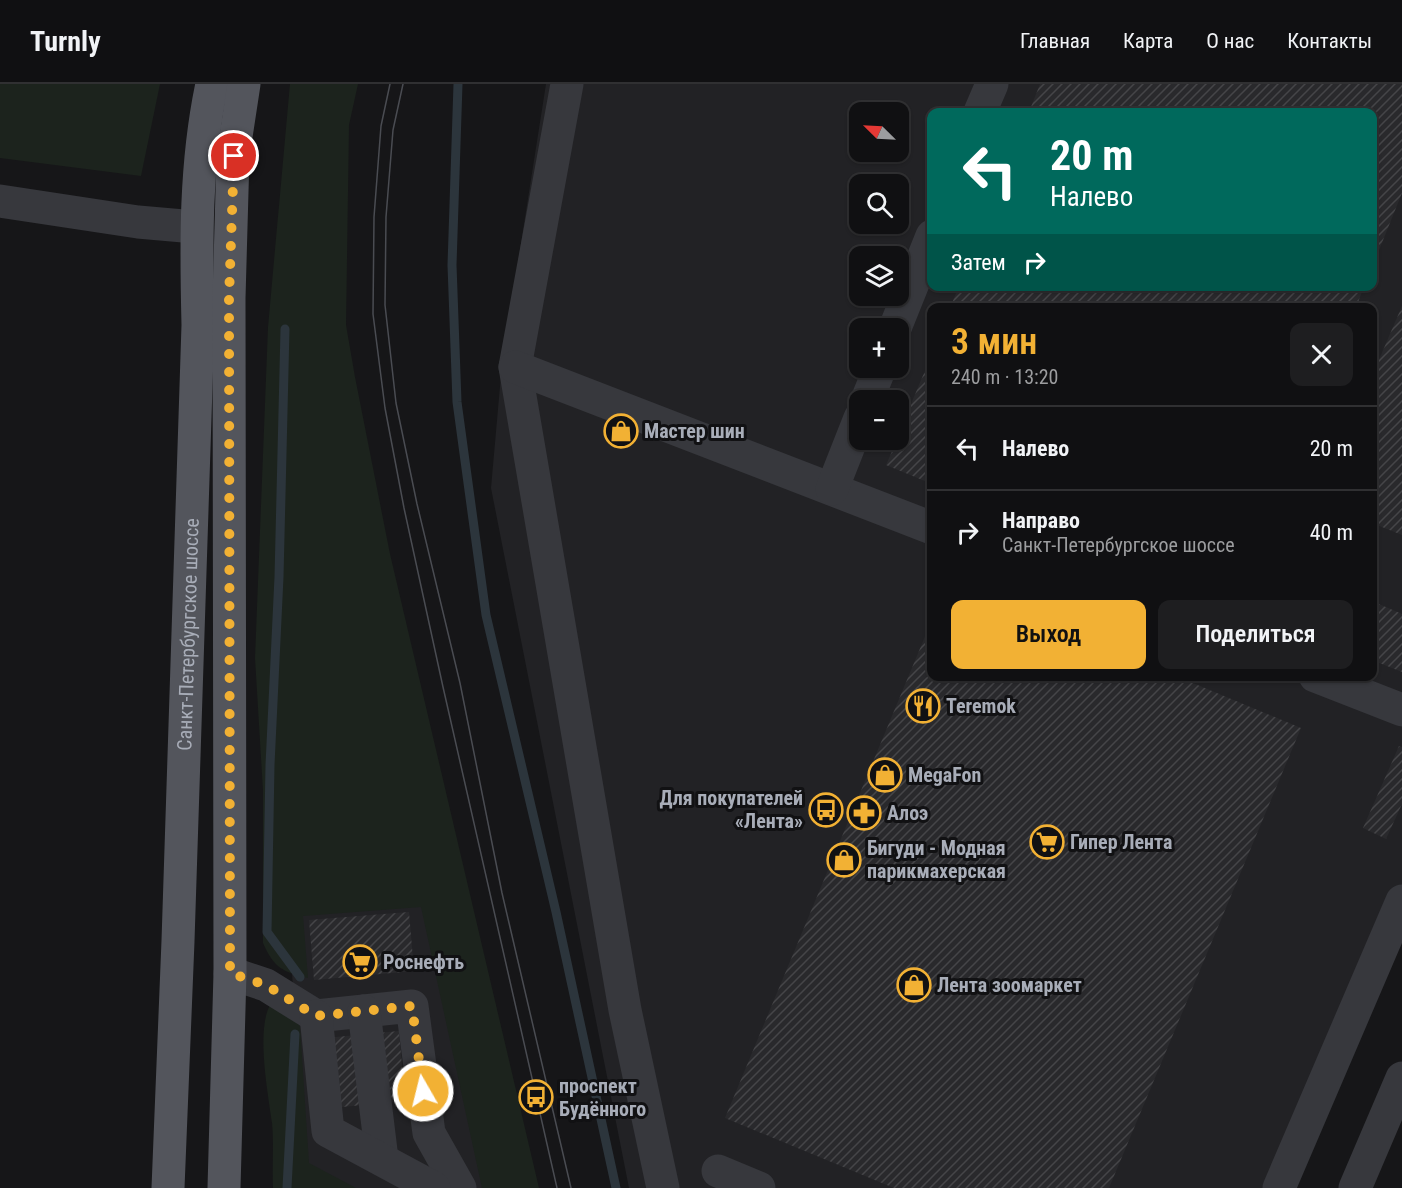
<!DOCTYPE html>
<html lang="ru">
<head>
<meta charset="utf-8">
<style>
	body { margin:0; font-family:"Roboto Condensed",sans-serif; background:#1e1e20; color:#f1f3f6; height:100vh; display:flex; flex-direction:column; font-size:22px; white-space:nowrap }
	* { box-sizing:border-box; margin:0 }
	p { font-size:20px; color:#9c9d9f }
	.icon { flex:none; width:33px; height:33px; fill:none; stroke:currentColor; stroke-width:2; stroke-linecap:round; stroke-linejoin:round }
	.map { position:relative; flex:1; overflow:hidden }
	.sheet { position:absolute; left:927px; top:219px; width:450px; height:378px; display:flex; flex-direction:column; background:#101012; border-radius:12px; box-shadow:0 2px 4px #0004,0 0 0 2px #303032 }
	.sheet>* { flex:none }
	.guide { position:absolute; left:927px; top:24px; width:450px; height:183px; border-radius:12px; box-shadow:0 2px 4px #0004,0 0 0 2px #303032; background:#00695c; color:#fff; overflow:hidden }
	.needle { width:39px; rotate:294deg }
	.tools { position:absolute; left:849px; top:18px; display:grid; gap:12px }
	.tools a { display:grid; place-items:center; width:60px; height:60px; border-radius:12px; background:#101012; box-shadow:0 2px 4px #0004,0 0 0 2px #303032; font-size:30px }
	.pin { position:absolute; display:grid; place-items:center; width:51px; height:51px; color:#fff; margin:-26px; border:3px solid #fff; border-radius:50%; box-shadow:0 2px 6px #0007 }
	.me { position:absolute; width:66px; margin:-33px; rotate:352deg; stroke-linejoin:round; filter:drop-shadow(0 0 4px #0008) }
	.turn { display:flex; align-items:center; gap:21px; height:126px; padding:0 24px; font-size:27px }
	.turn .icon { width:78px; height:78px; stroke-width:2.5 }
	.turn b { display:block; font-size:42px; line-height:51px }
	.then { display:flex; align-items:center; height:57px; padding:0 24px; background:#0003; gap:12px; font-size:22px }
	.round { display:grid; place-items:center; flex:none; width:63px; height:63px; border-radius:12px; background:#1e1e20 }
	.summary { display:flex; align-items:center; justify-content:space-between; height:102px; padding:0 24px }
	h1 { font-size:36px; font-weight:600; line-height:45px; color:#f2b134 }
	.button { display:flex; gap:12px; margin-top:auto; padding:12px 24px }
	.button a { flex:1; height:69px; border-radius:12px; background:#f2b134; color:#111; font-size:24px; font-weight:600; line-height:69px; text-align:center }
	.button a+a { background:#1e1e20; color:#f1f3f6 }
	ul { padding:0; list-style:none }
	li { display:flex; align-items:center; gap:18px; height:84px; padding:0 24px; border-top:2px solid #303032 }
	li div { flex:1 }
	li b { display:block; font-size:22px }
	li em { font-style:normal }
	header { display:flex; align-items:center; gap:36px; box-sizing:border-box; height:84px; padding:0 30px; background:#101012; border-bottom:2px solid #303032 }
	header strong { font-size:28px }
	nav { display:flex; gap:33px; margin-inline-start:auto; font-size:21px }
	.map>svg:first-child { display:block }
	.built { fill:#222225; fill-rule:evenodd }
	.green { fill:#1c231d }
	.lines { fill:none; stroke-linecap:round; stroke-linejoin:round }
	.stream { stroke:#2c353c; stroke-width:9 }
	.building { fill:url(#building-hatch) }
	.minor { stroke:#37383d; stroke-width:33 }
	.major { stroke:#53555c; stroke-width:33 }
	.tram { stroke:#4a4c52; stroke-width:1.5 }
	.route { stroke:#f2b134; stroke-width:10; stroke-dasharray:0 18 }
	.labels { text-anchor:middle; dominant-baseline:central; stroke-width:6; stroke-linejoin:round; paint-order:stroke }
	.poi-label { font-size:20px; font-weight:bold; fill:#a8adb8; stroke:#111113; text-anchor:start }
	.street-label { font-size:20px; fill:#a8adb8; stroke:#111113 }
</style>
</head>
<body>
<header>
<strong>Turnly</strong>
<nav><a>Главная</a><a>Карта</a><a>О нас</a><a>Контакты</a></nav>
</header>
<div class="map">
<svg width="1402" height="1104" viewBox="0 0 1402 1104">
	<defs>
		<pattern id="building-hatch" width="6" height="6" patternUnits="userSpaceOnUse" patternTransform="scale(1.5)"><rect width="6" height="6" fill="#29292c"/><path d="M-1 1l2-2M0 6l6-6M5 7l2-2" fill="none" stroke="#454548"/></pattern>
	</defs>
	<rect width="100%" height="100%" fill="#161618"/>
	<g class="built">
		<path d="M546 0H1402V846L1293 1104H629L491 404 502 280ZM860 28H898V68H860ZM932 28H1372V202H932ZM860 100H898V140H860ZM860 172H898V212H860ZM932 224H1372V592H932ZM860 244H898V284H860ZM860 316H898V356H860Z"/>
		<path d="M424 808 489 1104H317L306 1082 287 821Z"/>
	</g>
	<g class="green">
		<path d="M0 0H160L141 92 0 74Z"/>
		<path d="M290 0H358L349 41 346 241 355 293 390 470 539 1104H482L421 823 303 832 308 894C283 888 274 884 263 859V707L255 574 268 243Z"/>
		<path d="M270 921 292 925 300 943 309 1079 356 1104H273C272 1083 274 1060 272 1039 268 1009 256 947 270 921Z"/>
	</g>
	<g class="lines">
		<g class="stream">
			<path d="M458 0 452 181 457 318 486 531 556 828 616 1104"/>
			<path d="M285 245 279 493 270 681 267 848 300 893"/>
			<path d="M287 1104 295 950"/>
		</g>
	</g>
	<g class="building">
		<path d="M1040 0H1402V109L1373 181 1372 28H1029Z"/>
		<path d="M959 202H1364L1356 224H950Z"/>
		<path d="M1402 222V451L1372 439V292Z"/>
		<path d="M932 270V400L886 381 897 356H898V351Z"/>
		<path d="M1372 517 1402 530V588L1372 576Z"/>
		<path d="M931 538 932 592H1176L1301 644 1109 1104H894L725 1034Z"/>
		<path d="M1399 662 1402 663V720L1386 755 1363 744Z"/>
		<path d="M409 828 414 887 314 896 309 836Z"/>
		<path d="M399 947 405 1017 321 1025 315 955Z"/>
	</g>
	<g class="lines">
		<g class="minor">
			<path d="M567 0 515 283 625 926 663 1104"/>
			<path d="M980 28 992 0"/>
			<path d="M0 117 138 138 195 143"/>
			<path d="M895 244 932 152"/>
			<path d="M515 283 932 444"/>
			<path d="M867 316 880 284"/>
			<path d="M832 405 860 334"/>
			<path d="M1315 592 1402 626"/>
			<path d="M230 889 266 901 316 932 412 922 429 1049 460 1104"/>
			<path d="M364 927 382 1075"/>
			<path d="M316 932 328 1047 434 1104"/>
			<path d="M718 1087 759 1104"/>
			<path d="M1279 1104 1402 817"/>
			<path d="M1355 1104 1402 994"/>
		</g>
		<g class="major">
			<path id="s1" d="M168 1104 178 857 198 241C196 160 195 80 212 0"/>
			<path d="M224 1104 230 889 229 214 233 72 244 0"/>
		</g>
		<g class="tram">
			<path d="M390 0 381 42 374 133 373 230 385 324 404 424 443 603 557 1104"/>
			<path d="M403 0 393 46 386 133 385 221 396 319 417 420 460 599 502 809 571 1104"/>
		</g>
	</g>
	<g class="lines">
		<path class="route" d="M234 72 229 214 230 889 266 901 316 932 412 922 423 1007"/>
	</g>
	<defs>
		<symbol id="shop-ring" viewBox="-11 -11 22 22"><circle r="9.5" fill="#111113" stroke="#f2b134" stroke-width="1.5"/><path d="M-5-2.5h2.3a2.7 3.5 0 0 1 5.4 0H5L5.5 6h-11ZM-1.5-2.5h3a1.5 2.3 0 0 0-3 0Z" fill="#f2b134"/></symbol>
		<symbol id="restaurant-ring" viewBox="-11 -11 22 22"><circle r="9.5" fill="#111113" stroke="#f2b134" stroke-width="1.5"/><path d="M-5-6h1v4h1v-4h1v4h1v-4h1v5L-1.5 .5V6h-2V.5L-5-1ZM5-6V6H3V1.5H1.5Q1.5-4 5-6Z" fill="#f2b134"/></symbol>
		<symbol id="bus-ring" viewBox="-11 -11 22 22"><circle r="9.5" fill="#111113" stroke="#f2b134" stroke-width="1.5"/><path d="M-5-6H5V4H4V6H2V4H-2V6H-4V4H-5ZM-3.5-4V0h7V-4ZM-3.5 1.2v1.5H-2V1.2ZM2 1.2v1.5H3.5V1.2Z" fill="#f2b134"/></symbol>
		<symbol id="pharmacy-ring" viewBox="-11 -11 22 22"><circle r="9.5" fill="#111113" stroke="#f2b134" stroke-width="1.5"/><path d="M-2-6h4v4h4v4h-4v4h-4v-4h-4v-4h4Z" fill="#f2b134"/></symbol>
		<symbol id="supermarket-ring" viewBox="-11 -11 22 22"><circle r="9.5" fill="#111113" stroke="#f2b134" stroke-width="1.5"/><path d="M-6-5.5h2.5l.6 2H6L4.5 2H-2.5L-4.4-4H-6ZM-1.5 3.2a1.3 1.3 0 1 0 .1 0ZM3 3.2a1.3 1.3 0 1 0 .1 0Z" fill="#f2b134"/></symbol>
	</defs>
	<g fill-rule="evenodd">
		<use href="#shop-ring" x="602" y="328" width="38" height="38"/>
		<use href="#restaurant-ring" x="904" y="603" width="38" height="38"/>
		<use href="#shop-ring" x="866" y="672" width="38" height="38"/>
		<use href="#bus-ring" x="807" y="707" width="38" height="38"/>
		<use href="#pharmacy-ring" x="845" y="710" width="38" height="38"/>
		<use href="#supermarket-ring" x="1028" y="739" width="38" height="38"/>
		<use href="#shop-ring" x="825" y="757" width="38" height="38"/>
		<use href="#supermarket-ring" x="341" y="859" width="38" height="38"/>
		<use href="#shop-ring" x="895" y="882" width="38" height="38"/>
		<use href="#bus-ring" x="517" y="994" width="38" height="38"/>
	</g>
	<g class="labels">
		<g class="poi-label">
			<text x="644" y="347">Мастер шин</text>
			<text x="946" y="622">Teremok</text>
			<text x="908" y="691">MegaFon</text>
			<text x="803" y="714" text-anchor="end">Для покупателей<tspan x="803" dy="23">«Лента»</tspan></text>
			<text x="887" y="729">Алоэ</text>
			<text x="1070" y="758">Гипер Лента</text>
			<text x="867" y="764">Бигуди - Модная<tspan x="867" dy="23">парикмахерская</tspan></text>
			<text x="383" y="878">Роснефть</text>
			<text x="937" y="901">Лента зоомаркет</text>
			<text x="559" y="1002">проспект<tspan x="559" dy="23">Будённого</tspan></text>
		</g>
		<g class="street-label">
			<text stroke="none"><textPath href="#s1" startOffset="554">Санкт-Петербургское шоссе</textPath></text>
		</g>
	</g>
</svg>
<div class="tools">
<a><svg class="needle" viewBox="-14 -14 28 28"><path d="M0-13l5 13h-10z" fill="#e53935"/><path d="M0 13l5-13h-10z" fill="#9c9d9f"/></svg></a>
<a><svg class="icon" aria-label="search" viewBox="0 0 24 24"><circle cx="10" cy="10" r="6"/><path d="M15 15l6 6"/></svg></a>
<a><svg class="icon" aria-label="layers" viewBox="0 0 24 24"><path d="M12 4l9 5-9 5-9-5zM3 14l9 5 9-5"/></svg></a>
<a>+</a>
<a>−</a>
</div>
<div class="pin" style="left:234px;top:72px;background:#d93025"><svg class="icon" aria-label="arrive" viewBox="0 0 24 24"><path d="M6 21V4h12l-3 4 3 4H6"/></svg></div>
<svg class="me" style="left:423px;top:1007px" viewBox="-20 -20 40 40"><circle r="17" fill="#f2b134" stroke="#fff" stroke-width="3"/><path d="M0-11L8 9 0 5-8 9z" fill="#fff"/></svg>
<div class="guide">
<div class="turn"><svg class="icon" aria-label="left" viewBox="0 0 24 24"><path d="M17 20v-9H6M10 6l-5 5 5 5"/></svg><div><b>20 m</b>Налево</div></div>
<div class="then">Затем<svg class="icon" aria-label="right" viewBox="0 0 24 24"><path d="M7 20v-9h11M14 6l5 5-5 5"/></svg></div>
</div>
<section class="sheet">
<div class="summary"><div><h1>3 мин</h1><p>240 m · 13:20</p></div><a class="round"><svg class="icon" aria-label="close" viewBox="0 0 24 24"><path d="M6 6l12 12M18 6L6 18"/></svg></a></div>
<ul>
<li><svg class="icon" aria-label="left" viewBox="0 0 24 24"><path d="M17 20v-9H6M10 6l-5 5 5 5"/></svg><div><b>Налево</b></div><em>20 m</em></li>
<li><svg class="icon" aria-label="right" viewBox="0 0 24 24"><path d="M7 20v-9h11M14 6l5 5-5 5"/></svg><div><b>Направо</b><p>Санкт-Петербургское шоссе</p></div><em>40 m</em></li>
</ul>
<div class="button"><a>Выход</a><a>Поделиться</a></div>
</section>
</div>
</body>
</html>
